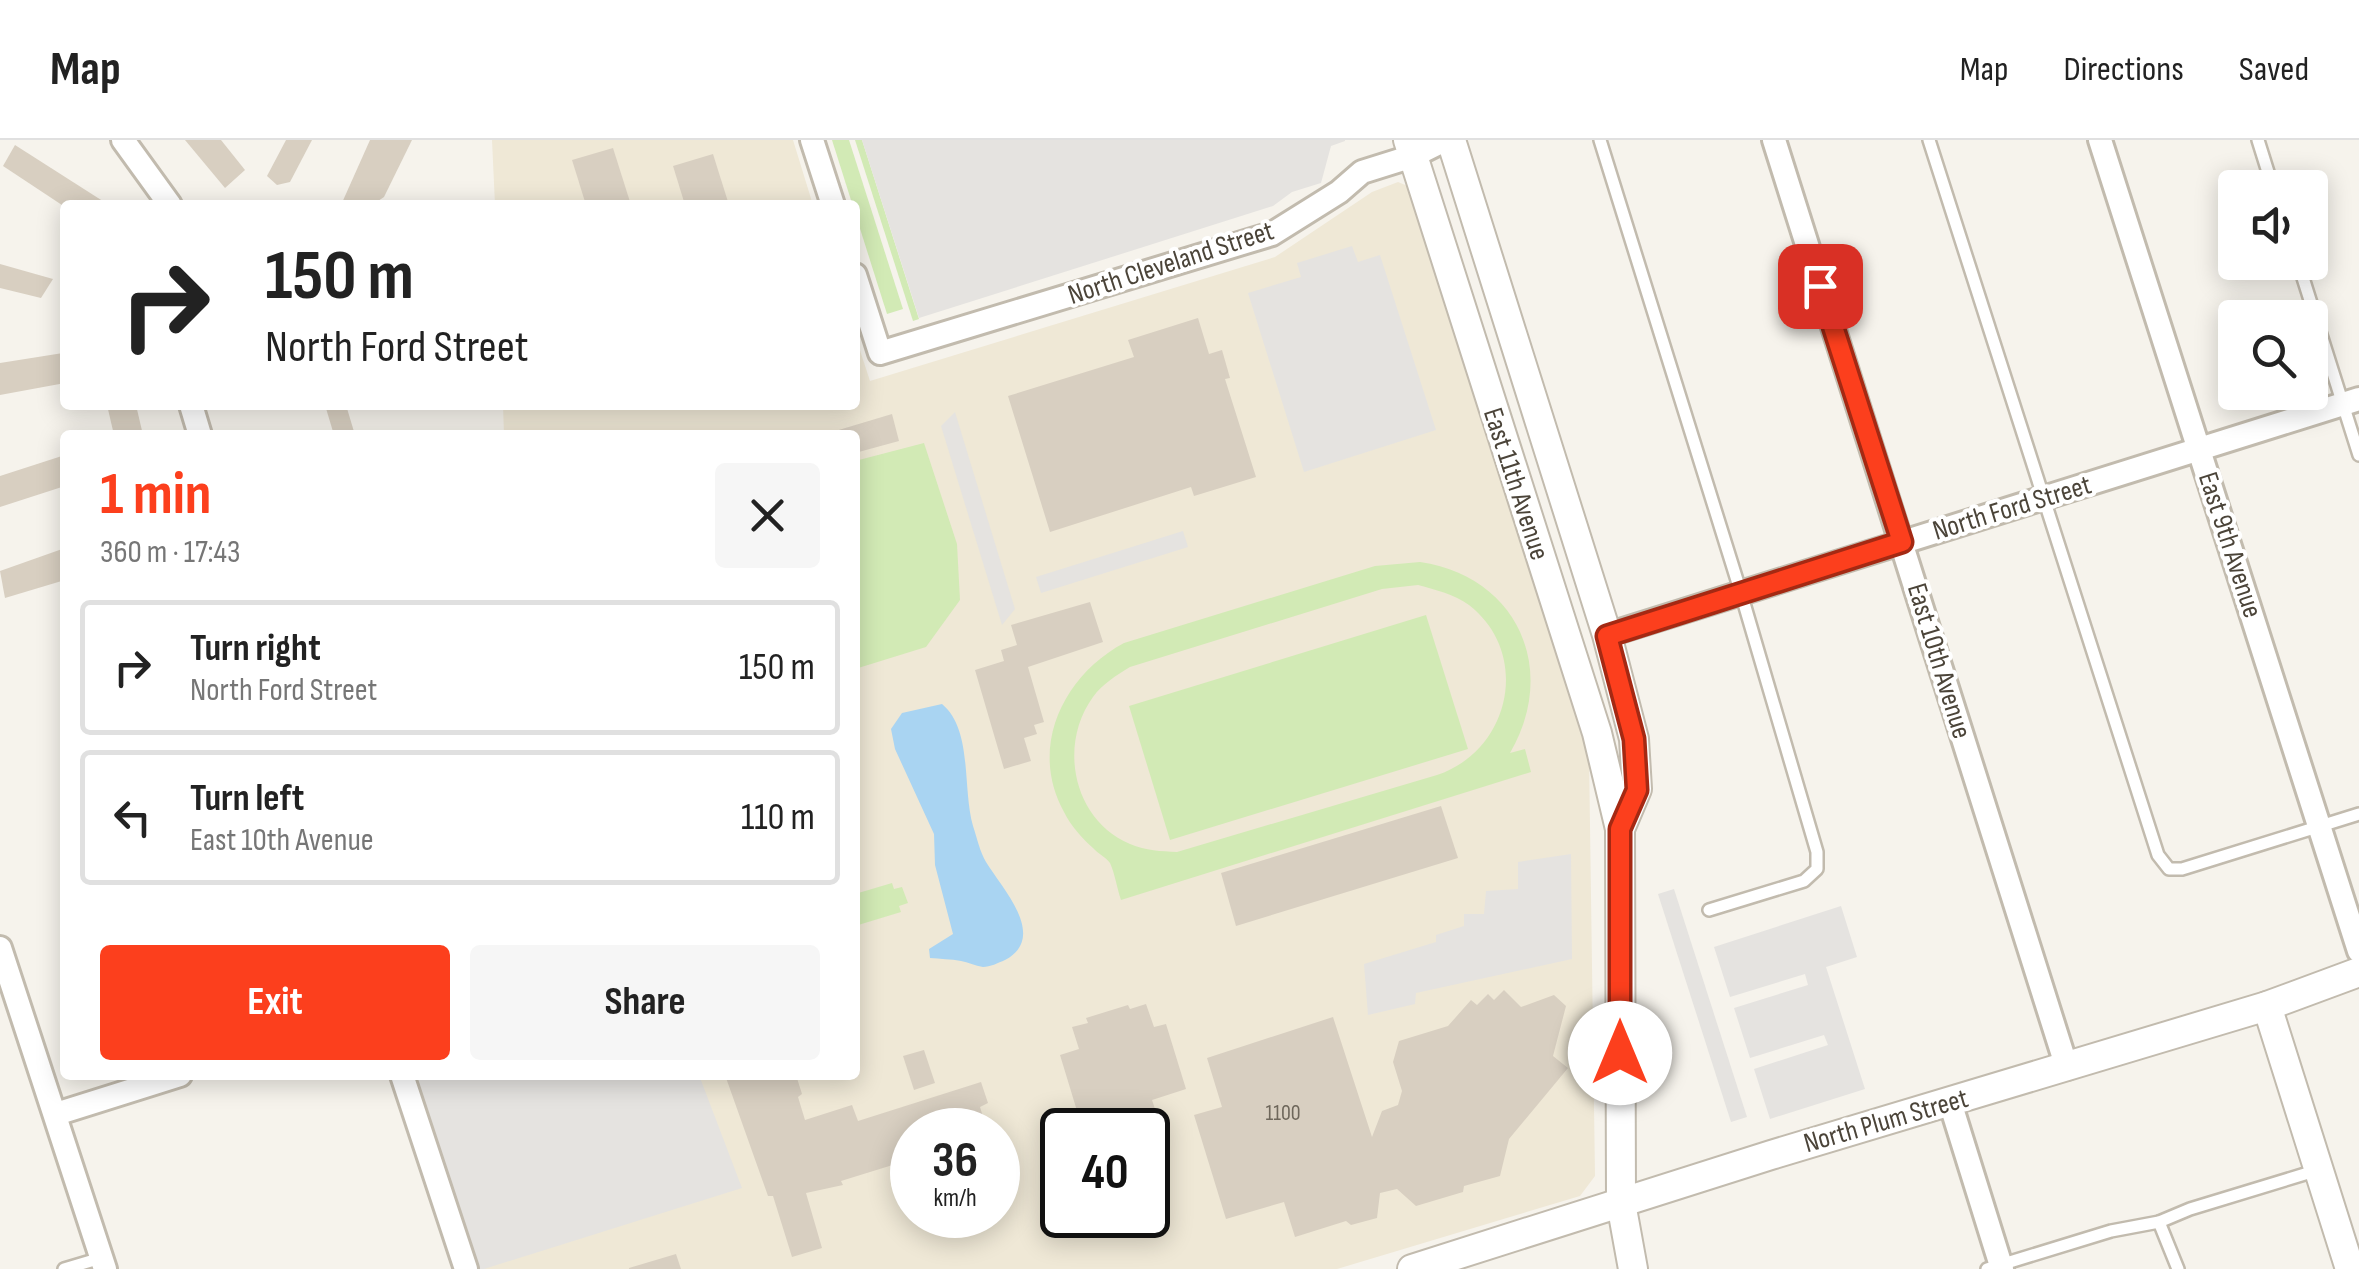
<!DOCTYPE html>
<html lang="en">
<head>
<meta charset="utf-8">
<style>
	body { margin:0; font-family:"Sofia Sans Condensed",sans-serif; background:#f6f6f6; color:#222; height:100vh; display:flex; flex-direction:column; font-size:38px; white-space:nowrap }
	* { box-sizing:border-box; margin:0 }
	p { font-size:32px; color:#767676 }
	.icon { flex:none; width:55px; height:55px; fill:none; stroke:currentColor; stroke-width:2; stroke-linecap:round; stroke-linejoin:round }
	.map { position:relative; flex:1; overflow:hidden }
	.drawer { position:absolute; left:60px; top:290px; width:800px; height:650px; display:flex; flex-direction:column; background:#fff; border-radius:10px; box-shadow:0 5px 25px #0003 }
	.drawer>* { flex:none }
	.banner { position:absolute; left:60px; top:60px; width:800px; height:210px; border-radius:10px; box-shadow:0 5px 25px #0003; background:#fff; color:#222; overflow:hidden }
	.controls { position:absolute; left:2218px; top:30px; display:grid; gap:20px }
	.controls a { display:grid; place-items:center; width:110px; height:110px; border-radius:10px; background:#fff; box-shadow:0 5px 25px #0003; font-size:50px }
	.speed { position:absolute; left:890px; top:968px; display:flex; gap:20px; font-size:50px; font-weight:700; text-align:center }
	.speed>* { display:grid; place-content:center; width:130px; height:130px; border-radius:50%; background:#fff; box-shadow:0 5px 25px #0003; line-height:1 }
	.speed small { font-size:25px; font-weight:400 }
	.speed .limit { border:5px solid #111; border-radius:15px; background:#fff; color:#111 }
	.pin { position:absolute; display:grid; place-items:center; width:85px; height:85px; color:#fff; margin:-42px; border-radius:20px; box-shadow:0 5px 15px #0006 }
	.me { position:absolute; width:110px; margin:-55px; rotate:0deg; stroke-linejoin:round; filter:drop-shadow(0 0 8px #0008) }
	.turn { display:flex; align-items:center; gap:35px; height:210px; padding:0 40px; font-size:45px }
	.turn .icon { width:130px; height:130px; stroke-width:2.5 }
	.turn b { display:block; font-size:70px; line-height:85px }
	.round { display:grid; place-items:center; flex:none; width:105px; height:105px; border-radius:10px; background:#f6f6f6 }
	.summary { display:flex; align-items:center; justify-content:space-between; height:170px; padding:0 40px }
	h1 { font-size:60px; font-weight:700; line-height:75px; color:#fc3f1d }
	.primary-button { display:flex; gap:20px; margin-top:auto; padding:20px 40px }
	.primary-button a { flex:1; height:115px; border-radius:10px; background:#fc3f1d; color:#fff; font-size:40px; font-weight:700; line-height:115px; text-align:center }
	.primary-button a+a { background:#f6f6f6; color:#222 }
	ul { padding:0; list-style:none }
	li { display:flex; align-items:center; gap:30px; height:135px; margin:0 20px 15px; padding:0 20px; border:5px solid #e0e0e0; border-radius:10px }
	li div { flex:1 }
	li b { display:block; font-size:38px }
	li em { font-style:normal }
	header { display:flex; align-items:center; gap:60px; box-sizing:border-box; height:140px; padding:0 50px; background:#fff; border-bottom:2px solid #e0e0e0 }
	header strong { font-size:48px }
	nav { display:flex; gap:55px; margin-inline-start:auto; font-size:35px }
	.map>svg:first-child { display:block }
	.education { fill:#efe8d6; fill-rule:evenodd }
	.green { fill:#d2eab5; fill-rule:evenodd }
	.parking { fill:#e5e3e0 }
	.water { fill:#a9d4f2 }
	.building { fill:#d8cfc1 }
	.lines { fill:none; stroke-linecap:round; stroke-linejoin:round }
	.service-casing { stroke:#c2bbae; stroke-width:16 }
	.minor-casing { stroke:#c2bbae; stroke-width:28 }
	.tertiary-casing { stroke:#c2bbae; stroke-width:32 }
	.service { stroke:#fff; stroke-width:11 }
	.minor { stroke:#fff; stroke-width:22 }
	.tertiary { stroke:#fff; stroke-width:28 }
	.route-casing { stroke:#a42913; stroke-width:25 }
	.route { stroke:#fc3f1d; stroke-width:18 }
	.labels { text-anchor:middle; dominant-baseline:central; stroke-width:8; stroke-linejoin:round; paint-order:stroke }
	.number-label { font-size:22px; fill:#6e675b }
	.street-label { font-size:28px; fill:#4b4439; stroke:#fff }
</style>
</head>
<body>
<header>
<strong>Map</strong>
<nav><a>Map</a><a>Directions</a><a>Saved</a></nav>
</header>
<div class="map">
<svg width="2359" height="1129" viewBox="0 0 2359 1129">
	<rect width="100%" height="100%" fill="#f6f3ec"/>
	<g class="education">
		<path d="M492 0H793L813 65H495Z"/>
		<path d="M1398 42 1410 47 1580 573 1589 615 1595 1036 1580 1056 1337 1129H474L413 935H855V295H504L503 265H855V195L870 241 1275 117 1372 52ZM912 990H998V1075H912ZM1062 990H1148V1075H1062Z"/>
	</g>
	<g class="green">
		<path d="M832 0H849L903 169 887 174Z"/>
		<path d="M855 0H862L919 179 913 181Z"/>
		<path d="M924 303 957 404 960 460 926 507 855 529V321Z"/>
		<path d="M1420 422C1517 436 1559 529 1510 613L1525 609 1531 632 1121 760C1117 748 1115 734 1110 723 1106 717 1098 714 1093 708 1082 698 1071 686 1064 672 1028 607 1064 535 1124 503L1375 426ZM1418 445C1436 450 1454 454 1469 465 1532 514 1510 611 1437 635L1177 712C1161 711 1146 711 1130 704 1073 680 1058 605 1093 557 1102 544 1117 535 1130 527L1382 449Z"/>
		<path d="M1426 475 1468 609 1170 700 1129 566Z"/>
		<path d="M892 743 894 749 902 747 908 763 899 766 901 772 855 786V754Z"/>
	</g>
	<g class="parking">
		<path d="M862 0H1345V1L1331 6 1321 43 1292 52 1273 66 919 178Z"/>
		<path d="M1352 106 1358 122 1380 115 1436 290 1304 332 1248 153 1301 137 1297 123Z"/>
		<path d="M955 272 1015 469 1002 485 941 286Z"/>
		<path d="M1183 391 1188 407 1041 453 1036 437Z"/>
		<path d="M1571 714 1572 819 1416 853 1415 864 1368 875 1364 824 1436 802V795L1464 786V774H1484L1486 751 1518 749V722Z"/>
		<path d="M1674 749 1747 977 1731 982 1658 754Z"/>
		<path d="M1841 766 1857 817 1826 827 1865 949 1770 979 1754 929 1828 905 1824 895 1750 918 1734 868 1808 845 1805 834 1730 857 1714 807Z"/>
		<path d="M412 935H699L742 1048 484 1129H473Z"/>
	</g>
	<path class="water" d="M942 564C973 590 962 647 973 686 977 698 980 712 986 722 1001 747 1049 797 1005 820 998 823 990 827 983 827 975 826 968 822 961 821 951 819 940 819 930 818L929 809 953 794 935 725 934 694 895 609 891 589 902 573Z"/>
	<g class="building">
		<path d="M185 0H221L245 30 225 48Z"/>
		<path d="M286 0H312L290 42 277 45 267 36Z"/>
		<path d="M370 0H412L384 57 372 65H341Z"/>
		<path d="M15 5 109 65 65 67 3 26Z"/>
		<path d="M613 8 631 65H586L572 20Z"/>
		<path d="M713 14 729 65H685L673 26Z"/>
		<path d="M0 124 53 139 41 158 0 148Z"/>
		<path d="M1198 178 1209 214 1222 210 1230 238 1225 239 1256 337 1194 356 1191 347 1050 392 1008 256 1134 217 1128 200Z"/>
		<path d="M63 213 65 243 0 255V223Z"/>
		<path d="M107 265H136L143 295H114Z"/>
		<path d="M325 265H346L355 295H334Z"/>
		<path d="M892 274 899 301 855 313V295H822Z"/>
		<path d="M65 315V346L0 367V336Z"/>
		<path d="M65 408V440L5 458 0 431Z"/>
		<path d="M1090 462 1103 502 1028 527 1044 582 1034 585 1037 594 1024 598 1031 621 1004 629 975 530 1004 521 1001 510 1017 505 1011 485Z"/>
		<path d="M1441 666 1458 718 1236 786 1221 733Z"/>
		<path d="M1504 850 1521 867 1554 855 1566 866 1553 916 1568 928 1509 999 1500 1036 1464 1046 1463 1052 1416 1066 1397 1049 1380 1053 1377 1078 1351 1085 1346 1081 1295 1097 1284 1062 1226 1079 1194 975 1222 967 1207 918 1333 877 1372 997 1382 971 1398 965 1402 951 1393 922 1399 901 1448 886 1471 860 1477 865 1488 854 1494 860Z"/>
		<path d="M1146 864 1154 887 1166 884 1186 949 1152 960 1155 969 1116 981 1114 973 1081 984 1060 915 1079 909 1072 887 1088 883 1086 878 1128 865 1130 869Z"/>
		<path d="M924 910 935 943 914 950 903 916Z"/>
		<path d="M725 935H796L802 954 798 957 805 980 852 965 858 981 981 942 988 963 980 967 987 990H912V1019L841 1041 843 1045 806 1053 822 1108 792 1117 773 1056H768Z"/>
		<path d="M676 1114 681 1129H629V1128Z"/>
	</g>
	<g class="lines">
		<defs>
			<g id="service">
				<path d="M1600 0 1741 453 1817 712V729L1804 741 1709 770"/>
				<path d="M1929 0 2158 715 2169 729H2182L2359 674"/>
				<path d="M2258 0 2273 48"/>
				<path d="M2298 122 2359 315"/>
				<path d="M2159 1082 2178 1129"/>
				<path d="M64 1129 101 1118"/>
				<path d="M1987 1129 2111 1091 2159 1082 2190 1069 2318 1030"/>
			</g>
			<g id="minor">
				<path d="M123 0 170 65"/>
				<path d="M812 0 833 65"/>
				<path d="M1774 0 2067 928"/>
				<path d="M2100 0 2359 811"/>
				<path d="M855 135 880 213 1272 94 1339 52 1362 32 1413 16 1445 0"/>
				<path d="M191 265 200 295"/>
				<path d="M1607 495 2359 259"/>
				<path d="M0 808 105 1129"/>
				<path d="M402 935 466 1129"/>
				<path d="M1950 962 2002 1129"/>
				<path d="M56 974 180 935"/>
			</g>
			<g id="tertiary">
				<path d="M1408 0 1597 593 1620 689 1621 1063 1633 1129"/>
				<path d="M1451 0 1607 495 1634 599 1637 649 1620 689"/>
				<path d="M2267 866 2350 1129"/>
				<path d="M1412 1129 1771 1015 2267 866 2359 832"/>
			</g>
		</defs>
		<use href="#service" class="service-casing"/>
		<use href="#minor" class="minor-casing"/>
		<use href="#tertiary" class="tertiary-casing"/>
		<use href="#service" class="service"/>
		<use href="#minor" class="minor"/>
		<use href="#tertiary" class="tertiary"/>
	</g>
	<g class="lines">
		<defs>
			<path id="route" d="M1620 913V689L1637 650 1634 599 1607 496 1902 402 1820 146"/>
		</defs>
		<use href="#route" class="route-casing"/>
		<use href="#route" class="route"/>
	</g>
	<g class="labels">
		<g class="number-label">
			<text x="1283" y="973">1100</text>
		</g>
		<g class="street-label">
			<text transform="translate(1171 123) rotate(-18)">North Cleveland Street</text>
			<text transform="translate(1516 344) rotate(72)">East 11th Avenue</text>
			<text transform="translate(2012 368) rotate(-17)">North Ford Street</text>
			<text transform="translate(2230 405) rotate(72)">East 9th Avenue</text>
			<text transform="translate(1939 521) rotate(73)">East 10th Avenue</text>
			<text transform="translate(1886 981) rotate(-16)">North Plum Street</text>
		</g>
	</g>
</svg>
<div class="controls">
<a><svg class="icon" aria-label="sound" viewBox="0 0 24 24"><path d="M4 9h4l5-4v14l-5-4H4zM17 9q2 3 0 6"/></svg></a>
<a><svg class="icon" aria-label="search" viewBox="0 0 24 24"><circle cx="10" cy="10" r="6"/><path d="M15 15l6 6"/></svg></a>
</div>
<div class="speed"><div>36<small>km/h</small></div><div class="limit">40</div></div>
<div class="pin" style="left:1820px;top:146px;background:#d93025"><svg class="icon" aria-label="arrive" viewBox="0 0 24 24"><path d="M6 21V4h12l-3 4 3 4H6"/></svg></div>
<svg class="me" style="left:1620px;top:913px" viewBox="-20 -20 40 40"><circle r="19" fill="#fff"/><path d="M0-13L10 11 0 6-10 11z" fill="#fc3f1d"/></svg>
<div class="banner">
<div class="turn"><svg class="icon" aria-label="right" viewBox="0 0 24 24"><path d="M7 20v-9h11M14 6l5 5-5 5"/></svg><div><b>150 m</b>North Ford Street</div></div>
</div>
<section class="drawer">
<div class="summary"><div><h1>1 min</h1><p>360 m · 17:43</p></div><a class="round"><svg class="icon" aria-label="close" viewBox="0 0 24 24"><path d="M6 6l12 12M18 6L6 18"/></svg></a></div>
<ul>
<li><svg class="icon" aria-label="right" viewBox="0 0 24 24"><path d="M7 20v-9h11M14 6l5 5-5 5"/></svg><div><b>Turn right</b><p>North Ford Street</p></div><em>150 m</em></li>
<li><svg class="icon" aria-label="left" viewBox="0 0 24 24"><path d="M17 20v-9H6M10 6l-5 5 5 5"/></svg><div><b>Turn left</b><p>East 10th Avenue</p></div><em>110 m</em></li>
</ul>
<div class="primary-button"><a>Exit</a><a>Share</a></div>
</section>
</div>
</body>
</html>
